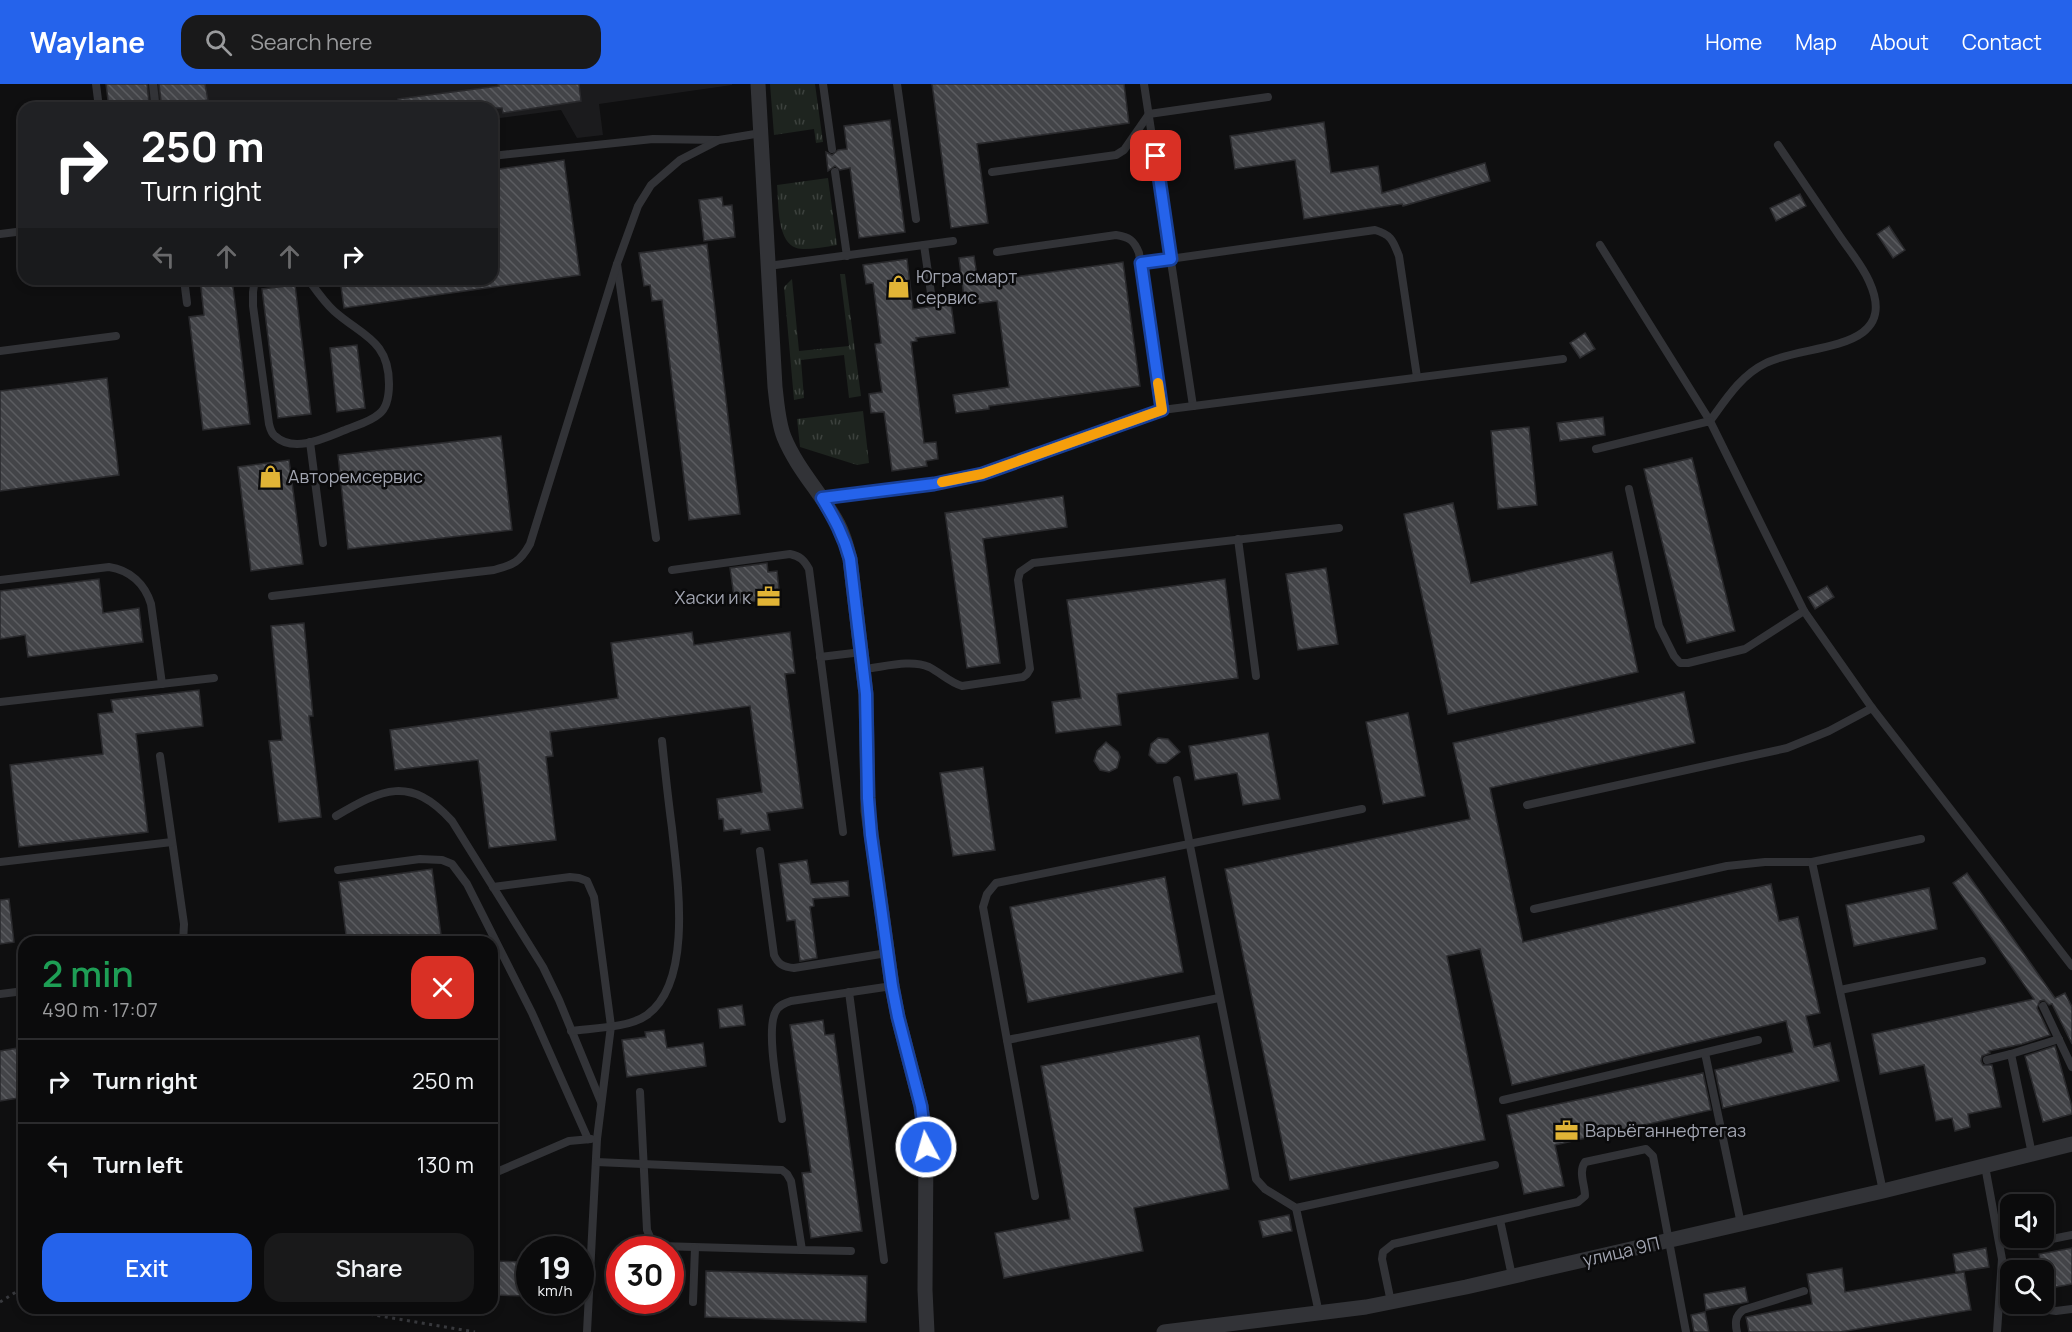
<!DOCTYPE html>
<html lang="en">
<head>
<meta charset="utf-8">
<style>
	body { margin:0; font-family:Manrope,sans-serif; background:#19191a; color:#f1f3f6; height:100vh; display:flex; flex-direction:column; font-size:22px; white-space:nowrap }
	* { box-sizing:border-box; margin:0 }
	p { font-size:20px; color:#9a9b9d }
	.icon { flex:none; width:33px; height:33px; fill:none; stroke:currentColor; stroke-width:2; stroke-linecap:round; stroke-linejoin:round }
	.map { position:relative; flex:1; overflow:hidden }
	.details { position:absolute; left:18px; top:852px; width:480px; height:378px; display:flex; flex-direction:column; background:#0b0b0c; border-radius:18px; box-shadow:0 3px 9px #0003,0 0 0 2px #2b2b2d }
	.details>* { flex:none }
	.banner { position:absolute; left:18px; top:18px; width:480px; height:183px; border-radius:18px; box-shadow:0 3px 9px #0003,0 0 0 2px #2b2b2d; background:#202124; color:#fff; overflow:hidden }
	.tools { position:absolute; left:2000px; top:1110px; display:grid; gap:12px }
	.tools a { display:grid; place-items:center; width:54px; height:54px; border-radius:12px; background:#0b0b0c; box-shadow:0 3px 9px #0003,0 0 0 2px #2b2b2d; font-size:30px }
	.speed { position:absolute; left:516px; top:1152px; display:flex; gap:12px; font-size:30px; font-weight:700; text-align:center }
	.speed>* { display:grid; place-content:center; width:78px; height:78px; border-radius:50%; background:#0b0b0c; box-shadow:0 3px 9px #0003,0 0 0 2px #2b2b2d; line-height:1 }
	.speed small { font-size:15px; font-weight:400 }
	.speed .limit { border:9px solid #d22; background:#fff; color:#111 }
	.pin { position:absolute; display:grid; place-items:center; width:51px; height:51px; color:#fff; margin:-26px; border-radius:12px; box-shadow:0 3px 9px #0006 }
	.me { position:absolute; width:66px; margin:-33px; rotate:354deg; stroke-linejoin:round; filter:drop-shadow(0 0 4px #0008) }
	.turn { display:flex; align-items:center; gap:21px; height:126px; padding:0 24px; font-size:27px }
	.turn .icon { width:78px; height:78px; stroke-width:2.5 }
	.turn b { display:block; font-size:42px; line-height:51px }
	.lanes { display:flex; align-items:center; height:57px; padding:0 24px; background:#0003; justify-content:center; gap:30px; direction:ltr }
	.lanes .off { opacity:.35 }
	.round { display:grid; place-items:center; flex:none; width:63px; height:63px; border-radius:18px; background:#19191a }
	.headline { display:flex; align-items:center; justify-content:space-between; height:102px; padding:0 24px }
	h1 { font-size:36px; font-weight:600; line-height:45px; color:#1e9e55 }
	.primary-button { display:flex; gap:12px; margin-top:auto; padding:12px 24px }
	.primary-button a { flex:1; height:69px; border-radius:18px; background:#2563eb; color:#fff; font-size:24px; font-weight:600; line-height:69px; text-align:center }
	.primary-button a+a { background:#19191a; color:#f1f3f6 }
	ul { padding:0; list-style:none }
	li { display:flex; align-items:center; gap:18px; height:84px; padding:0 24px; border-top:2px solid #2b2b2d }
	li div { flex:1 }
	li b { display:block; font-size:22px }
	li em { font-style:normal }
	header { display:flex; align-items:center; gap:36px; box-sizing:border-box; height:84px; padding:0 30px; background:#2563eb; color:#fff }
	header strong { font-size:28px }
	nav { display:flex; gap:33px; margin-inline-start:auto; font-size:21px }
	.search { width:420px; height:54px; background:#19191a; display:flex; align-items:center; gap:15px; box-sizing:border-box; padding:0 21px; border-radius:18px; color:#9a9b9d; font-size:22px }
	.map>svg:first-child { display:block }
	.built { fill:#1b1b1d }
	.grass { fill:url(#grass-tufts) }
	.building { fill:url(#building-back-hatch); stroke:#29292c; stroke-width:1.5 }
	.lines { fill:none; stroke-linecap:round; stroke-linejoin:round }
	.path { stroke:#38393d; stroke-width:3; stroke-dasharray:3 4.5; stroke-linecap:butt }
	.lane { stroke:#323337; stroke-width:8 }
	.street { stroke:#323337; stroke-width:15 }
	.route-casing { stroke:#184099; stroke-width:15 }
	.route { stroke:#2563eb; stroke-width:10 }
	.slow { stroke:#f59e0b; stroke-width:10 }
	.labels { text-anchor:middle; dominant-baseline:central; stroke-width:5; stroke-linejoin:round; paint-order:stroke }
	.poi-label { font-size:18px; fill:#a1a4b0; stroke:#0a0a0b; text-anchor:start }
	.street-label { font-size:18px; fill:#a1a4b0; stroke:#0a0a0b }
</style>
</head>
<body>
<header>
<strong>Waylane</strong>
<div class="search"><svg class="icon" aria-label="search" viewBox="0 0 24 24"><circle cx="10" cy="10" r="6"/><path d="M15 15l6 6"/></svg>Search here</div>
<nav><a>Home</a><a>Map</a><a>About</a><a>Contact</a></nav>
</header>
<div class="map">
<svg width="2072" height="1248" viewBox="0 0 2072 1248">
	<defs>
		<pattern id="grass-tufts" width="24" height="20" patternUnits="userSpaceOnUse" patternTransform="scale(1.5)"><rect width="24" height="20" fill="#1e241f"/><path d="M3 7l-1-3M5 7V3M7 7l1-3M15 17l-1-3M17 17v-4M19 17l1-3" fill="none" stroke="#3c413d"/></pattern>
		<pattern id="building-back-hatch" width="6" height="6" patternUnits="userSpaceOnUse" patternTransform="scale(1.5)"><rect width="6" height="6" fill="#434448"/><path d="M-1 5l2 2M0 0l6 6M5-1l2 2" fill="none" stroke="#5b5c60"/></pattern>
	</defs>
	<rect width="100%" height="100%" fill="#0f0f10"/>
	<path class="built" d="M125 0H732V1L599 20 603 51 577 54 561 26 492 35V24H129Z"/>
	<g class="grass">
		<path d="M770 0H815L823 58 816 59 814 45 774 51Z"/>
		<path d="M828 94 837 161C826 163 814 165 803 165 776 165 779 120 777 101Z"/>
		<path d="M840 190H845L861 312 849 314 844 271 801 276 804 314 794 316 784 203 792 195 799 267 849 262Z"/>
		<path d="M863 327 869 379 857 381 800 363 797 335Z"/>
	</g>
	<g class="building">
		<path d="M106 0H147L149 19 152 23 109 24Z"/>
		<path d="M159 0H205L208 16 159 22 161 17Z"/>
		<path d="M498 0H579L581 17 503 29 502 24H398V15L499 2Z"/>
		<path d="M932 0H1124L1129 39 977 60 988 139 951 144Z"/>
		<path d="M890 36 905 148 859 154 850 84 840 86 835 82 828 87 826 68 832 71 838 66 847 65 844 42Z"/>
		<path d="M1324 38 1331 89 1378 82 1382 109 1485 79 1490 97 1403 122 1402 120 1304 135 1295 76 1235 85 1230 52Z"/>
		<path d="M564 76 580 191 344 224 340 195H492V197V86Z"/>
		<path d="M1800 110 1806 122 1776 137 1770 124Z"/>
		<path d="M722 113 723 122 732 121 735 153 704 157 699 116Z"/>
		<path d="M1889 142 1905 166 1893 174 1877 150Z"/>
		<path d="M707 160 740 430 689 436 662 216 652 217 650 201 644 202 639 169Z"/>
		<path d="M974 172 978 198 1123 178 1140 302 989 322V325L956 329 953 311 1009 303 997 217 965 221 959 174Z"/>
		<path d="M907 175 913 225 951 220 955 249 916 254 917 257 911 258 924 359 936 358 938 375 926 377 927 382 892 387 884 328 871 329 869 310 882 308 875 260 881 259 873 199 866 200 863 181Z"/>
		<path d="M200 195H232L250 340 203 346 189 233 204 231Z"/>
		<path d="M295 201 311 330 278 334 262 205Z"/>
		<path d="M1585 249 1595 265 1580 274 1570 259Z"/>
		<path d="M357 261 365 324 337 328 330 264Z"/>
		<path d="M107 294 119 391 0 407V307Z"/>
		<path d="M1603 333 1605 351 1560 357 1557 339Z"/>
		<path d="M1529 343 1537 421 1498 425 1491 347Z"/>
		<path d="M501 352 512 446 348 465 338 371Z"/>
		<path d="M1692 374 1735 547 1687 559 1644 385Z"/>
		<path d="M289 376 303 480 251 487 238 383Z"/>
		<path d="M1063 412 1067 443 983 455 1000 579 967 584 945 429Z"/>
		<path d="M1453 419 1471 499 1612 468 1638 588 1448 630 1404 430Z"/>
		<path d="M767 479 768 488 777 487 779 505 771 506V515L735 520 730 484Z"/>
		<path d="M1326 484 1338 560 1298 566 1286 490Z"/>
		<path d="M99 495 103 529 139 524 143 558 28 573 25 551 0 555V507Z"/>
		<path d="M1225 495 1238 594 1117 610 1121 641 1056 649 1052 618 1081 614 1067 516Z"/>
		<path d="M1827 502 1834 513 1815 525 1808 513Z"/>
		<path d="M304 539 313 632H309L321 733 279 738 269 657 282 656 271 542Z"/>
		<path d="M692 548 694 561 790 548 795 589 785 590 803 724 767 729 770 746 741 750V745L724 747 723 735H719L717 715 762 708 750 622 550 648 553 672 546 673 556 756 489 764 478 676 395 686 390 646 618 614 611 559Z"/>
		<path d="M199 606 203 642 136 650 148 748 19 763 10 681 103 670 98 630 113 628 111 616Z"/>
		<path d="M1684 608 1695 659 1490 704 1523 858 1771 800 1779 837 1798 833 1820 929 1806 932 1814 963 1830 959 1839 997 1723 1024 1715 986 1793 968 1786 937 1512 1001 1480 865 1447 872 1485 1056 1290 1096 1225 785 1470 735 1453 659Z"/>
		<path d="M1408 629 1425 712 1383 720 1366 638Z"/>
		<path d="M1268 649 1280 715 1243 721 1237 689 1195 696 1189 662Z"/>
		<path d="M1158 654 1168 655 1180 668 1166 679H1157L1149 671 1151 660Z"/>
		<path d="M1106 658 1118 668 1120 673 1117 684 1109 688 1100 686 1094 677 1097 667Z"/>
		<path d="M983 683 995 766 953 772 940 689Z"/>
		<path d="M807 776 811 800 848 797 849 812 813 815 814 822 810 823 817 874 800 877 795 836 787 837 779 780Z"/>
		<path d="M432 785 442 858H347L339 798Z"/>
		<path d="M1967 789 2055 914 2065 909 2072 923V960L2052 920 2049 921 2044 916 2040 917 2037 924 2050 951 2022 960 1989 967 1990 969 1982 972 1981 977 1983 981H1992L2001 1023 1968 1030 1970 1043 1955 1047 1952 1034 1936 1037 1924 981 1880 990 1872 950 2034 915 1953 799Z"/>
		<path d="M1165 793 1183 888 1028 918 1010 823Z"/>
		<path d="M1929 804 1937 845 1854 862 1846 821Z"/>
		<path d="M9 815 14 858 0 860V816Z"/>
		<path d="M742 921 745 941 720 944 718 925Z"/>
		<path d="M823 936 825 951 834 950 862 1147 811 1154 802 1089 811 1088 790 941Z"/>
		<path d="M664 946 667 964 703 959 706 982 627 993 622 956 646 953 645 948Z"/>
		<path d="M1199 952 1229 1105 1134 1124 1143 1167 1004 1194 995 1149 1070 1135 1041 982Z"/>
		<path d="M2055 962 2072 1023V1030L2043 1038 2025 972Z"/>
		<path d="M24 963V1013L0 1017V967Z"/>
		<path d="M1703 989 1711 1026 1555 1061 1564 1102 1524 1110 1507 1031Z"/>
		<path d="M1289 1131 1292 1147 1263 1153 1259 1137Z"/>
		<path d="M1986 1164 1989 1183 1956 1188 1953 1170Z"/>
		<path d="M2072 1164V1200L2045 1205 2039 1170Z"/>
		<path d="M492 1177 530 1178V1212L492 1211Z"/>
		<path d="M1842 1184 1845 1208 1964 1188 1971 1226 1840 1248H1749L1746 1233 1812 1220 1807 1190Z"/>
		<path d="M706 1187 867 1192 866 1238 705 1233Z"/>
		<path d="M1745 1203 1748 1218 1706 1226 1704 1210Z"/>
		<path d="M1705 1228 1709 1248H1694L1691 1231Z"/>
	</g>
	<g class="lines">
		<g class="path">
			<path d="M0 1218 24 1203"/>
			<path d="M333 1224 475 1248"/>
		</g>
		<g class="lane">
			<path d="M96 0 99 24"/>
			<path d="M153 0 155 18"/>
			<path d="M823 0 832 65"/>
			<path d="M897 0 916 135"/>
			<path d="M1144 0 1193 322"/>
			<path d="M492 72 653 55 718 56"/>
			<path d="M835 88 847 172"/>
			<path d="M992 88 1116 71 1124 66 1149 30 1268 13"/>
			<path d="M0 150 24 147"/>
			<path d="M924 161 932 216"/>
			<path d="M1600 161 1710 337C1726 315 1741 291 1766 279 1806 259 1902 269 1869 197 1862 181 1849 166 1839 151 1819 121 1798 91 1778 61"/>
			<path d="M997 168 1116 151C1129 153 1134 156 1139 169L1162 326"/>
			<path d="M1141 179 1375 146C1392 151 1393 157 1399 172L1417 293"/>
			<path d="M768 182 953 157"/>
			<path d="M184 195 187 219"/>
			<path d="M255 195 253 208V222L269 340C270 344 272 350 275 352 294 370 327 353 345 346 357 341 370 338 379 330 387 324 389 310 389 300 389 256 362 252 334 227 324 218 316 206 308 195"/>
			<path d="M0 267 116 252"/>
			<path d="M310 358 323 459"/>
			<path d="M1596 365 1710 337 1804 527 1872 624 2072 882"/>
			<path d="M1629 405 1659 542 1674 572 1680 579H1688L1745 565 1804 527"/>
			<path d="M822 414 934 400 982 390 1162 326 1563 275"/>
			<path d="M656 454 617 180 638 122 651 101 680 76 719 56 761 49"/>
			<path d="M1238 455 1256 592"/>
			<path d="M672 486 790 470C800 472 804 476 809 485L843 748"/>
			<path d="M0 496 109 483C130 486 145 500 151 520L162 600"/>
			<path d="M272 512 494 486C513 481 520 478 530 460L617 180"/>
			<path d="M820 573 862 568"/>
			<path d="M864 585C884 583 911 575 929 583 941 589 949 598 962 602L1023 593 1027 590 1030 585 1018 496 1020 488 1033 479 1339 444"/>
			<path d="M0 618 214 594"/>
			<path d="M160 672 184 840 183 858"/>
			<path d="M1177 696 1256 1095 1265 1105 1296 1124 1495 1081"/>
			<path d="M1527 721 1787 664 1829 647 1872 624"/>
			<path d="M336 732C382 705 410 691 452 737L543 883 559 916 601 1018"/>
			<path d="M760 767 774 871C778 880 783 883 794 884L887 869"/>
			<path d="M0 778 172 758"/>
			<path d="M338 786 420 775 442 776 452 780 467 800 532 929 588 1055"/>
			<path d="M493 803 570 793 579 794 587 797 594 813 611 942 597 1055 587 1248"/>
			<path d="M1534 825 1727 782 1765 778H1812"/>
			<path d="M1840 906 1982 877"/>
			<path d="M849 908 884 1176"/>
			<path d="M0 910 24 907"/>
			<path d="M2043 922 2072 983"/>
			<path d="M571 947C593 944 629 944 647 931 694 897 677 793 672 744 668 715 665 686 662 657"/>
			<path d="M1007 956 1219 914"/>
			<path d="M1705 969 1741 1140"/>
			<path d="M2011 970 2032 1070"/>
			<path d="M1987 976 2011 970 2059 955"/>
			<path d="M640 1008 647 1146 653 1160 659 1162 802 1166"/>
			<path d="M1503 1016 1758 956"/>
			<path d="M782 1035C779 1012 765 945 776 927 779 921 785 919 791 917L892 902"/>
			<path d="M596 1078 782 1086 787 1090 791 1097 802 1166 851 1167"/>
			<path d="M1985 1082 2002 1175 1997 1248"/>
			<path d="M492 1090 569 1057 591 1055"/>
			<path d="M1883 1107 1812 778 1921 755"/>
			<path d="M1035 1112 983 823 987 810 996 799 1362 725"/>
			<path d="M1296 1124 1319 1229"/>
			<path d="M1500 1136 1512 1192"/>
			<path d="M2042 1157 2072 1151"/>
			<path d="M693 1218 695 1164"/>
			<path d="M1391 1218 1382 1175 1383 1168 1393 1160 1578 1118 1585 1112C1585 1101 1578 1088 1585 1078L1646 1065 1653 1072 1686 1248"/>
			<path d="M1999 1219 2056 1227 2072 1225"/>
			<path d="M1737 1248C1735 1239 1735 1232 1743 1226L1804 1207"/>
		</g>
		<g class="street">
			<path d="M758 0 775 303C777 319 778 338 784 353 797 385 822 410 838 440 844 451 847 463 850 475L866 610 868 727 892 902 898 933 921 1022 926 1063 925 1206 927 1248"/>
			<path d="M1164 1248 1366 1223 1466 1203 1883 1107 2072 1060"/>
		</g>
	</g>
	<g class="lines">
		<defs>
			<path id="route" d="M926 1063 921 1022 898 933 892 902 871 751 868 714 866 610 850 475C844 452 834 434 822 414L934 400 982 390 1162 326 1141 179 1171 175 1156 72"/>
		</defs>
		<use href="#route" class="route-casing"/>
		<use href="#route" class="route"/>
		<path class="slow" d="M942 398 982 390 1162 326 1158 299"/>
	</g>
	<defs>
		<symbol id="shop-bare" viewBox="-9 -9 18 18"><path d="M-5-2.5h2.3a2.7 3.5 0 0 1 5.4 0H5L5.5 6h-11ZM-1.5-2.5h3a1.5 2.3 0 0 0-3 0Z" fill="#e1b436" stroke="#0a0a0b" stroke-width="2.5" paint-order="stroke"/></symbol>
		<symbol id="office-bare" viewBox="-9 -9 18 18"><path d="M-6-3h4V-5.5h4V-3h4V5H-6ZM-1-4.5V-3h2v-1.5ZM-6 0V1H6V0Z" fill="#e1b436" stroke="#0a0a0b" stroke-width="2.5" paint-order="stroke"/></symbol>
	</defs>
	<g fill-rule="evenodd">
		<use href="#shop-bare" x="882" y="186" width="33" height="33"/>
		<use href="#shop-bare" x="254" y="376" width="33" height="33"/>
		<use href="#office-bare" x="752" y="496" width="33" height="33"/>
		<use href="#office-bare" x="1550" y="1030" width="33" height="33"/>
	</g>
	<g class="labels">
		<g class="poi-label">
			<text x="916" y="192">Югра смарт<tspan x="916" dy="21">сервис</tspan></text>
			<text x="288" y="392">Авторемсервис</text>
			<text x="751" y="513" text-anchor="end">Хаски и к</text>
			<text x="1585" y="1046">Варьёганнефтегаз</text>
		</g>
		<g class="street-label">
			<text transform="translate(1621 1167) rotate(-13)">улица 9П</text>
		</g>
	</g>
</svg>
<div class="tools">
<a><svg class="icon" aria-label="sound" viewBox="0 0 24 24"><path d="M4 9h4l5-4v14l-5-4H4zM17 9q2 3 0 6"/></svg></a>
<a><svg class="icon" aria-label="search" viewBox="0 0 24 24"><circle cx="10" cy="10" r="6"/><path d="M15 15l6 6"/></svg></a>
</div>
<div class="speed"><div>19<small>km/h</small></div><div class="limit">30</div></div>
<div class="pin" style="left:1156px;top:72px;background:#d93025"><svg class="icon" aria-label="arrive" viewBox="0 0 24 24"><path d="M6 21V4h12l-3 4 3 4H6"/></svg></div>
<svg class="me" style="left:926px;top:1063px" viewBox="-20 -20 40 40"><circle r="17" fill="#2563eb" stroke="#fff" stroke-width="3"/><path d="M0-11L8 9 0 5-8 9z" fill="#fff"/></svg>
<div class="banner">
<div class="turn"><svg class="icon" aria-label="right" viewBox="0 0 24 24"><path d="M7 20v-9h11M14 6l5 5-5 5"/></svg><div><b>250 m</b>Turn right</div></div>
<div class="lanes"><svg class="icon off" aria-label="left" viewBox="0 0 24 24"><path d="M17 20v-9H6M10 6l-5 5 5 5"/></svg><svg class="icon off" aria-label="ahead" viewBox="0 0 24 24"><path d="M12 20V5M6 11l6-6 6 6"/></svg><svg class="icon off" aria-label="ahead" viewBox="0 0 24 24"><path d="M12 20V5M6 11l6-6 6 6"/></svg><svg class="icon" aria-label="right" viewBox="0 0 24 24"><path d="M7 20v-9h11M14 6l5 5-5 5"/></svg></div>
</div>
<section class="details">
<div class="headline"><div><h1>2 min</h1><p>490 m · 17:07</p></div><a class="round" style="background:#d93025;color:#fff"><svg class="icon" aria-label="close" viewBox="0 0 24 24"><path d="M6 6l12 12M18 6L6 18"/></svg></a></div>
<ul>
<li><svg class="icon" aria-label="right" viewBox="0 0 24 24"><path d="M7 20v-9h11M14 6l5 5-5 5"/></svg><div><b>Turn right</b></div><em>250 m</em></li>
<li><svg class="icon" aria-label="left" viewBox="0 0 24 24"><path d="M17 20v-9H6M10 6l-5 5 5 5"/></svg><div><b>Turn left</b></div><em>130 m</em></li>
</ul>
<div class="primary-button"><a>Exit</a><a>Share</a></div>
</section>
</div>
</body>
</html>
